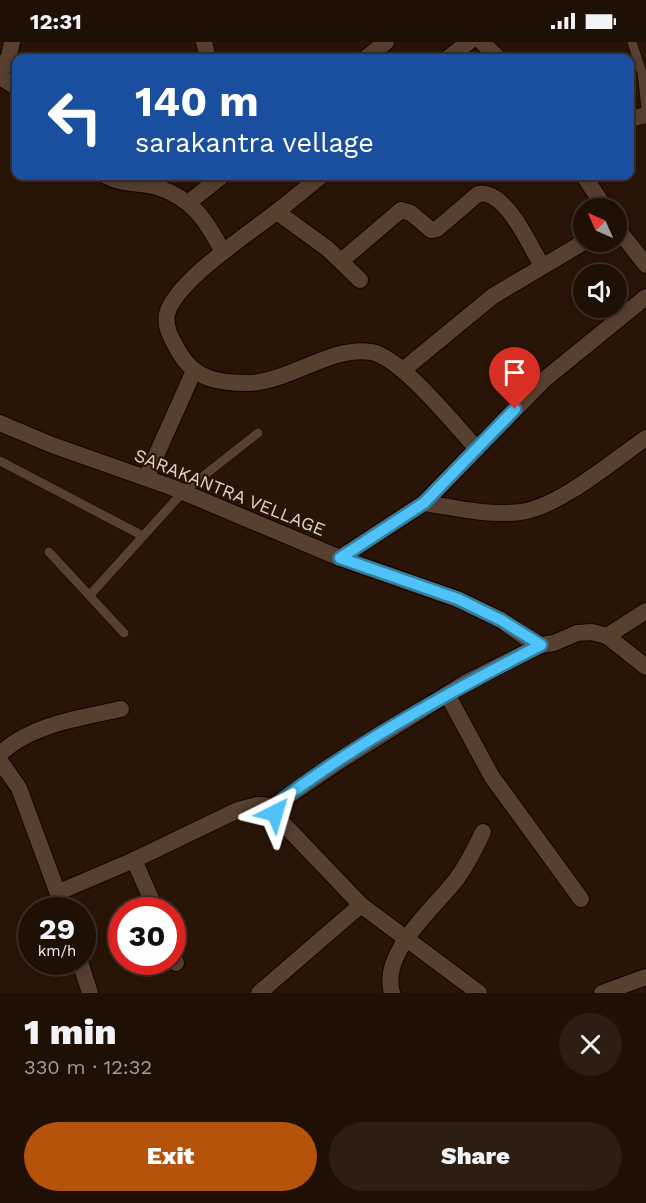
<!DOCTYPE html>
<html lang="en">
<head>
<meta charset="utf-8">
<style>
	body { margin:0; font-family:"Work Sans",sans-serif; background:#2c1e13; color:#f1f3f6; height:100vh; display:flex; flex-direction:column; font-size:22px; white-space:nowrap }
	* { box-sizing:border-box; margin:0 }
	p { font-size:20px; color:#a19d9a }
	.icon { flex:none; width:33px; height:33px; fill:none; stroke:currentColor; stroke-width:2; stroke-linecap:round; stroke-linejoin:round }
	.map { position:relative; height:951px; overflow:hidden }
	.drawer { display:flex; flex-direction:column; background:#1f1005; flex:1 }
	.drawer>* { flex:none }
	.banner { position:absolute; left:12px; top:12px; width:622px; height:126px; border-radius:12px; box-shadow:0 3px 15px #0003,0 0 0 2px #3c3027; background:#1a4fa0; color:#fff; overflow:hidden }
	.needle { width:39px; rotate:315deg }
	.buttons { position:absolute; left:573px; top:156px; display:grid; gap:12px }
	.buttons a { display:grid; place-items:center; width:54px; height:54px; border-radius:50%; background:#1f1005; box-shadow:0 3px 15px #0003,0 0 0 2px #3c3027; font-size:30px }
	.speed { position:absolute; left:18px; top:855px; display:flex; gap:12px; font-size:30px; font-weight:700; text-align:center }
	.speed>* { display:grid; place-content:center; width:78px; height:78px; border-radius:50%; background:#1f1005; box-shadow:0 3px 15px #0003,0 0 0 2px #3c3027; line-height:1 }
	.speed small { font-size:15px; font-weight:400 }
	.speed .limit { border:9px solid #d22; background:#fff; color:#111 }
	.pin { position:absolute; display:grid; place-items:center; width:51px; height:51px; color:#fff; margin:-62px -26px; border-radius:50% 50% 50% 0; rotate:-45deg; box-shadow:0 0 6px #0007 }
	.pin .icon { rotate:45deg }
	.me { position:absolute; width:66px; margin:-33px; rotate:40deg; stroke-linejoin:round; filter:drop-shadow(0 0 4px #0008) }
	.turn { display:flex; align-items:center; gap:21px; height:126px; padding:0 24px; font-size:27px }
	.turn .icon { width:78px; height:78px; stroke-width:2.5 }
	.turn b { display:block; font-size:42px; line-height:51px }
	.round { display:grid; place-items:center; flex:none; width:63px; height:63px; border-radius:32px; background:#2c1e13 }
	.summary { display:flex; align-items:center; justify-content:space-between; height:102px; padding:0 24px }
	h1 { font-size:36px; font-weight:800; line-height:45px }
	.cta { display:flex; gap:12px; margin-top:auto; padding:12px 24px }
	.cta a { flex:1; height:69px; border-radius:36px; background:#b45309; color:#fff; font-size:24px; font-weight:800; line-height:69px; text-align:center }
	.cta a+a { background:#2c1e13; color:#f1f3f6 }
	.status { display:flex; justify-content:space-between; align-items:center; height:42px; padding:0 30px; background:#1f1005; direction:ltr }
	.status svg { height:16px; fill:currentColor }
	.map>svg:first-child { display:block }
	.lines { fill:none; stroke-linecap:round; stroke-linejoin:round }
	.service-casing { stroke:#110200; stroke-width:10 }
	.minor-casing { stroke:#110200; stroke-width:18 }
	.tertiary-casing { stroke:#110200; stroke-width:18 }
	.service { stroke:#584031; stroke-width:9 }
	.minor { stroke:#584031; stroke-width:16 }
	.tertiary { stroke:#584031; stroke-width:16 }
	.route-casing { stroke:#337fa1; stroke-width:15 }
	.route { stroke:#4fc3f7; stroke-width:10 }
	.labels { text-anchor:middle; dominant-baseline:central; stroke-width:4.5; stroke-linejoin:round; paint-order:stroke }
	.street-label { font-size:18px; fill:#e1d2c9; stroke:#291507 }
</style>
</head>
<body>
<div class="status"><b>12:31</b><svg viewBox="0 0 49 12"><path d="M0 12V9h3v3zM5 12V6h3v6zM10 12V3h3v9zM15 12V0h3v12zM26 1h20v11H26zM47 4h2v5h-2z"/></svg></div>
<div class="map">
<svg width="646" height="951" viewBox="0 0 646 951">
	<rect width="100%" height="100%" fill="#291507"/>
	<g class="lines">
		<defs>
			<g id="service">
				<path d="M632 0 642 31 646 66"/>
				<path d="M0 419 143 494"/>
				<path d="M49 510 124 591"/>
				<path d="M90 553 183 450 258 391"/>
			</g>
			<g id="minor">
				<path d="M204 0 208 16"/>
				<path d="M482 0 498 16"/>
				<path d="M366 16 386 0"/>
				<path d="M448 16 469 0"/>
				<path d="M0 31 9 14 12 0"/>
				<path d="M0 35 16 45"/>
				<path d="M630 77 646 73"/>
				<path d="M106 134C123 143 140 140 157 145 193 157 206 178 223 210"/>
				<path d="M321 134C306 146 291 159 275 171 248 192 175 240 167 272 164 286 173 299 179 310 195 338 219 341 249 341 289 340 333 303 371 310 400 314 456 384 477 407"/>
				<path d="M584 134 605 166"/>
				<path d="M188 161 222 134"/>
				<path d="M277 170 328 207 360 238"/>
				<path d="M616 185 646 223"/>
				<path d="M341 219 401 168 411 171 431 188 437 187 478 152C505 146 530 204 542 224"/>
				<path d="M403 328 493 254 584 200"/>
				<path d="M146 436 193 331"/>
				<path d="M424 461C456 466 488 474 520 470 558 466 614 418 646 396"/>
				<path d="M340 516 424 461 545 337 646 255"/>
				<path d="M607 594 646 569"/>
				<path d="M447 652 492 735 581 857"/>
				<path d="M0 712C31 682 81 676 121 667"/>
				<path d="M0 719 19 746 64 868"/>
				<path d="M134 818 156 868"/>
				<path d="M59 850 134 818 238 768 257 763 274 764"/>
				<path d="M172 912 176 921"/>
				<path d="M80 920 90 951"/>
				<path d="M259 951 361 863"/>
				<path d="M392 951C380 911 433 867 456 838 467 823 475 807 483 790"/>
				<path d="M479 951 361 863 278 776 274 764 340 719 465 641 541 603"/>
				<path d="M602 951 646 935"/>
			</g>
			<path id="tertiary" d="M0 381 52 403 171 445 340 516 457 557 501 578 530 599 541 603 554 601 577 591 592 590 607 594 646 625"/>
		</defs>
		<use href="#service" class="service-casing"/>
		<use href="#minor" class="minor-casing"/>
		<use href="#tertiary" class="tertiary-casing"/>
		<use href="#service" class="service"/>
		<use href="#minor" class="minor"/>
		<use href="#tertiary" class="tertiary"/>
	</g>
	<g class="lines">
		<defs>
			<path id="route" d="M275 771 274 765 279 760C360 699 451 649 541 603L501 578 458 557 340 516 424 461 515 367"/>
		</defs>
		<use href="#route" class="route-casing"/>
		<use href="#route" class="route"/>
	</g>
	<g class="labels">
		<g class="street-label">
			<text transform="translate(230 450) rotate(22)">SARAKANTRA VELLAGE</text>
		</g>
	</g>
</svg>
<div class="buttons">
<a><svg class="needle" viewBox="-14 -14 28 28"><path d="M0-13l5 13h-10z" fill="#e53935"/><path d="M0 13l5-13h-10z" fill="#a19d9a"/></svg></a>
<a><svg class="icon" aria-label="sound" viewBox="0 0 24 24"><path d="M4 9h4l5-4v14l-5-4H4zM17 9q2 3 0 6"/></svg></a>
</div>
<div class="speed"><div>29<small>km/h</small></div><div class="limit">30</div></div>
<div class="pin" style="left:515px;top:367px;background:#d93025"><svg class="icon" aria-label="arrive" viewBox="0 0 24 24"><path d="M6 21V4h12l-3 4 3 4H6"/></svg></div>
<svg class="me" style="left:275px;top:771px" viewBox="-20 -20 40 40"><path d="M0-17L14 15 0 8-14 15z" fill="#4fc3f7" stroke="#fff" stroke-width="4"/></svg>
<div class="banner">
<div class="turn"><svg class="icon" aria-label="left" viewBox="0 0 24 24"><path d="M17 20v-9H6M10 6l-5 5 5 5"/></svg><div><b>140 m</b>sarakantra vellage</div></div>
</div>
</div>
<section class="drawer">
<div class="summary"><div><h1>1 min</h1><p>330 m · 12:32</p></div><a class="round"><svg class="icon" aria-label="close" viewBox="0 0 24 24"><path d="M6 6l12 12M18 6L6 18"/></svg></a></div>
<div class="cta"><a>Exit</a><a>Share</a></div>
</section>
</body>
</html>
